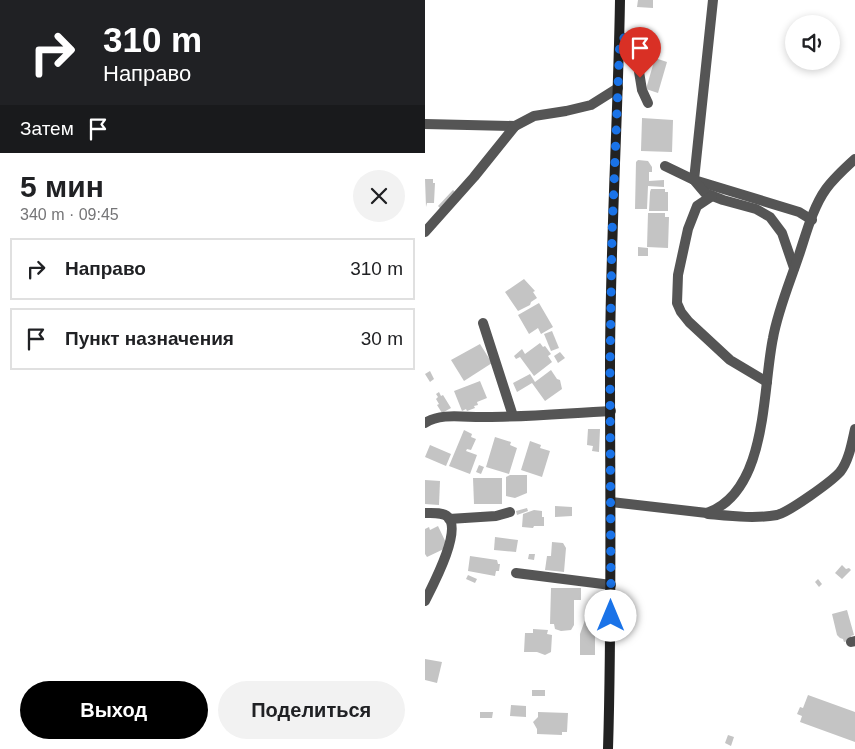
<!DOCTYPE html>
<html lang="ru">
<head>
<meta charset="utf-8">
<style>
	body { margin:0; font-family:Helvetica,sans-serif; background:#f2f2f2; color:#202124; height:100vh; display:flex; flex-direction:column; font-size:19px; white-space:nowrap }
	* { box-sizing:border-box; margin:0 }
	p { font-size:16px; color:#757577 }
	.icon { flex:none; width:28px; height:28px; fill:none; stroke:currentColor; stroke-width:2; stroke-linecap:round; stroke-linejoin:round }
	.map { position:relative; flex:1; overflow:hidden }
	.side { display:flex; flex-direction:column; background:#fff; width:425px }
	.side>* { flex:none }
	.top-card { background:#202124; color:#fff; overflow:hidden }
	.buttons { position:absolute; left:360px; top:15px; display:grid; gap:10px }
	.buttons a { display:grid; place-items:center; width:55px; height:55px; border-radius:50%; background:#fff; box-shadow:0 2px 8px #0003; font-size:25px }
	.pin { position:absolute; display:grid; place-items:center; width:42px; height:42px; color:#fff; margin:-51px -21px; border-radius:50% 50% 50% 0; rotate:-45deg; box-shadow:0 0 5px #0007 }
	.pin .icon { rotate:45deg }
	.me { position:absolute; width:55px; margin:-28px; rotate:0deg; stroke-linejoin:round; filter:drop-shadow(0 0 4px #0008) }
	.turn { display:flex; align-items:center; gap:18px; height:105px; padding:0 20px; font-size:22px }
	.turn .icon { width:65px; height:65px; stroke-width:2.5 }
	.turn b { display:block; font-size:35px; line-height:42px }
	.then { display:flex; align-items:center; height:48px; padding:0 20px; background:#0003; gap:10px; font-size:19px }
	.round { display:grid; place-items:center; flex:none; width:52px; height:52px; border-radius:26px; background:#f2f2f2 }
	.summary { display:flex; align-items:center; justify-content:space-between; height:85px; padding:0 20px }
	h1 { font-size:30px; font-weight:700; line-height:38px }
	.primary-button { display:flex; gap:10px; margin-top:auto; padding:10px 20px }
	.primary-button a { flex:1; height:58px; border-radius:30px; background:#000; color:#fff; font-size:20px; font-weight:700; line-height:58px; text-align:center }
	.primary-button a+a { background:#f2f2f2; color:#202124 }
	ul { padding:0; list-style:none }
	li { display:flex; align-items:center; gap:15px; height:62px; margin:0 10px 8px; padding:0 10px; border:2px solid #e0e0e0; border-radius:0px }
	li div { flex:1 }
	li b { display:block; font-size:19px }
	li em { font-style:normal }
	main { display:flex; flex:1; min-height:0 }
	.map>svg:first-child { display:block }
	.building { fill:#c4c4c4 }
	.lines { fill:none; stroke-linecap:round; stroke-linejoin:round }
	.street { stroke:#555; stroke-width:10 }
	.secondary { stroke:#222; stroke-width:10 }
	.route { stroke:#1a73e8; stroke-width:9; stroke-dasharray:0 16.2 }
</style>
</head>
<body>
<main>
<section class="side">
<div class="top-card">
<div class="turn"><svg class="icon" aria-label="right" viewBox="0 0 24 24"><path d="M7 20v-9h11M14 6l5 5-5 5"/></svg><div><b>310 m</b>Направо</div></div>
<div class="then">Затем<svg class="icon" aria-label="arrive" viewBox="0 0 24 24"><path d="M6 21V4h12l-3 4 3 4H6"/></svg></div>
</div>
<div class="summary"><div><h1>5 мин</h1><p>340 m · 09:45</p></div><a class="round"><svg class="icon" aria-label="close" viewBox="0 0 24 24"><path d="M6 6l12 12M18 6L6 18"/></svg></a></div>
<ul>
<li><svg class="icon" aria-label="right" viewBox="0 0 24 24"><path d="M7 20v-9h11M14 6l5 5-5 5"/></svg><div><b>Направо</b></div><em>310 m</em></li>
<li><svg class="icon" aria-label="arrive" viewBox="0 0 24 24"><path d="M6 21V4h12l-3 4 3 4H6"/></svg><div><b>Пункт назначения</b></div><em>30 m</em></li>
</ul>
<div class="primary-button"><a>Выход</a><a>Поделиться</a></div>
</section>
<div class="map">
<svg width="430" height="749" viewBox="0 0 430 749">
	<rect width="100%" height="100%" fill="#fff"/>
	<g class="building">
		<path d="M213 0H228V8L212 7Z"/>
		<path d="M230 58 242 62 233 93 221 89Z"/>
		<path d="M217 118 248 120 247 152 216 151Z"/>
		<path d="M213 160 223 161 227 167V172H224V181L239 180V187L223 186 222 209H210L211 162Z"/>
		<path d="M0 179H8V183H10L9 203H2L1 207Z"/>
		<path d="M226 189H240V192H243V211H224L225 192Z"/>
		<path d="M28 190 31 193 16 209 13 206Z"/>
		<path d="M223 213H240V217H244L243 248 222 247Z"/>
		<path d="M213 247 223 248V256H213Z"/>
		<path d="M99 279 110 291 108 292 112 298 106 302 105 305 93 311 80 292Z"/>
		<path d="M114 303 128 327 116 334 113 328 104 334 93 315Z"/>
		<path d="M127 331 134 348 126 351 119 334Z"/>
		<path d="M115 343 118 347 120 346 126 354 123 356 127 362 109 376 95 357 91 359 89 356 97 349 100 354Z"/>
		<path d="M55 344 67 363 39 381 26 360Z"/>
		<path d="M135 352 140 358 133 363 129 356Z"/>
		<path d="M126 370 132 379 135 380 137 389 120 401 107 383 92 392 88 383 105 374 110 382Z"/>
		<path d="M5 371 9 379 5 382 0 374Z"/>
		<path d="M55 381 62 398 52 402 53 405 49 406 50 408 42 411 41 409 37 411 29 391Z"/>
		<path d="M14 392 16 396 18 395 26 408 17 413 12 405 14 404 11 399 13 397 11 394Z"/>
		<path d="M163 429H175L174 452 167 451 168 446 162 445Z"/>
		<path d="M39 430 47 434 46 437 51 439 46 450 42 449 41 451 52 455 45 474 24 466Z"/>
		<path d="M70 437 86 442 85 445 92 448 84 474 61 467Z"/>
		<path d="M105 441 116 445 115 448 125 451 117 477 96 470Z"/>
		<path d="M5 445 26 454 21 466 0 457Z"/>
		<path d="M54 465 59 467 56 474 51 472Z"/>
		<path d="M85 475H102V493L90 498 81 496V477Z"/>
		<path d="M48 478H77V504H49Z"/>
		<path d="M0 480 15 481 14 505 0 504Z"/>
		<path d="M130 506 147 507V516L130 517Z"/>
		<path d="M102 508 103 511 92 515 91 511Z"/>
		<path d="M109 510 117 511V517H119V526H109L108 528 97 527 98 514Z"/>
		<path d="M13 526 23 547 2 557 0 554V529L4 527 5 530Z"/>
		<path d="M70 537 93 540 91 552 69 550Z"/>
		<path d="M127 542 138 543 141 548 139 572 120 570 122 556H126Z"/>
		<path d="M104 554H110L109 560 103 559Z"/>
		<path d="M45 556 72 560 73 564H75L74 571H71L70 576 43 571Z"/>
		<path d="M417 565 421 569 424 568 426 570 417 579 410 573Z"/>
		<path d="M43 575 52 579 50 583 41 579Z"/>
		<path d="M393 579 397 584 394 587 390 582Z"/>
		<path d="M126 588H156V600H149V625L146 630 136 631 130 629 129 624H125Z"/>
		<path d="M422 610 429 635 426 636 427 640 419 642 418 639 415 638 412 635 407 614Z"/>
		<path d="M166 611H170V655H155V634L160 620Z"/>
		<path d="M108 629 123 630 122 634 127 635 126 652 120 655 112 652H99L100 633H108Z"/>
		<path d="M0 659 17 662 12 683 0 680Z"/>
		<rect x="107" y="690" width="13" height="6"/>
		<path d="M383 695 430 712V742L375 722 377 716 372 714 375 707 378 708Z"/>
		<path d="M86 705 101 706V717L85 716Z"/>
		<path d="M55 712H68L67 718H55Z"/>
		<path d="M113 712 143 713 142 732H137V735L112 734V729L108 722 113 717Z"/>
		<path d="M303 735 309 737 306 746 300 743Z"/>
	</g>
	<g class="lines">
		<g class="street">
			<path d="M288 0 269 180 374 212 387 220"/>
			<path d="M195 37 206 41 210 47 217 90 223 103"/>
			<path d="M0 124 90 126 109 116 141 111 166 105 193 88"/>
			<path d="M240 166 269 180 280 193 298 200 331 209 345 217 357 233 369 268"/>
			<path d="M287 196 272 206 263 229 253 275 252 303 256 312 264 322 305 360 342 382"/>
			<path d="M0 232 49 177 90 126"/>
			<path d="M58 323 88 416"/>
			<path d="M0 423C16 412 42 418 61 417 103 417 144 413 186 411"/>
			<path d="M186 502 282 513C343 491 337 391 348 338 353 310 365 282 374 255 381 234 388 207 401 189 409 178 420 168 430 159"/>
			<path d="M0 513C6 513 18 512 23 517 37 531 8 585 0 601"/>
			<path d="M283 514C305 516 330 519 352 515 364 512 406 482 415 472 424 461 427 442 430 429"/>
			<path d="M24 519 71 516 85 512"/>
			<path d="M91 573 186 585"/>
			<path d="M426 642 430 641"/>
		</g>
		<path class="secondary" d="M183 749C187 622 185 494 185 367 185 245 193 122 195 0"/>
	</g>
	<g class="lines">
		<path class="route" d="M186 616 185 367 187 234 195 37 206 40 210 47 215 78"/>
	</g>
</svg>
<div class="buttons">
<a><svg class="icon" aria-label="sound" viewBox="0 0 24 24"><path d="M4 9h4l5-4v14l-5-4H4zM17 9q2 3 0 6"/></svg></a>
</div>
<div class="pin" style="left:215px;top:78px;background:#d93025"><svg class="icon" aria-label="arrive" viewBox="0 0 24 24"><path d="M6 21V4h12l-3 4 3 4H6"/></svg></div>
<svg class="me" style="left:186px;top:616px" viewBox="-20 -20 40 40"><circle r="19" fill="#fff"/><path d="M0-13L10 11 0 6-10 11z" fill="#1a73e8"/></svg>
</div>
</main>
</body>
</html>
